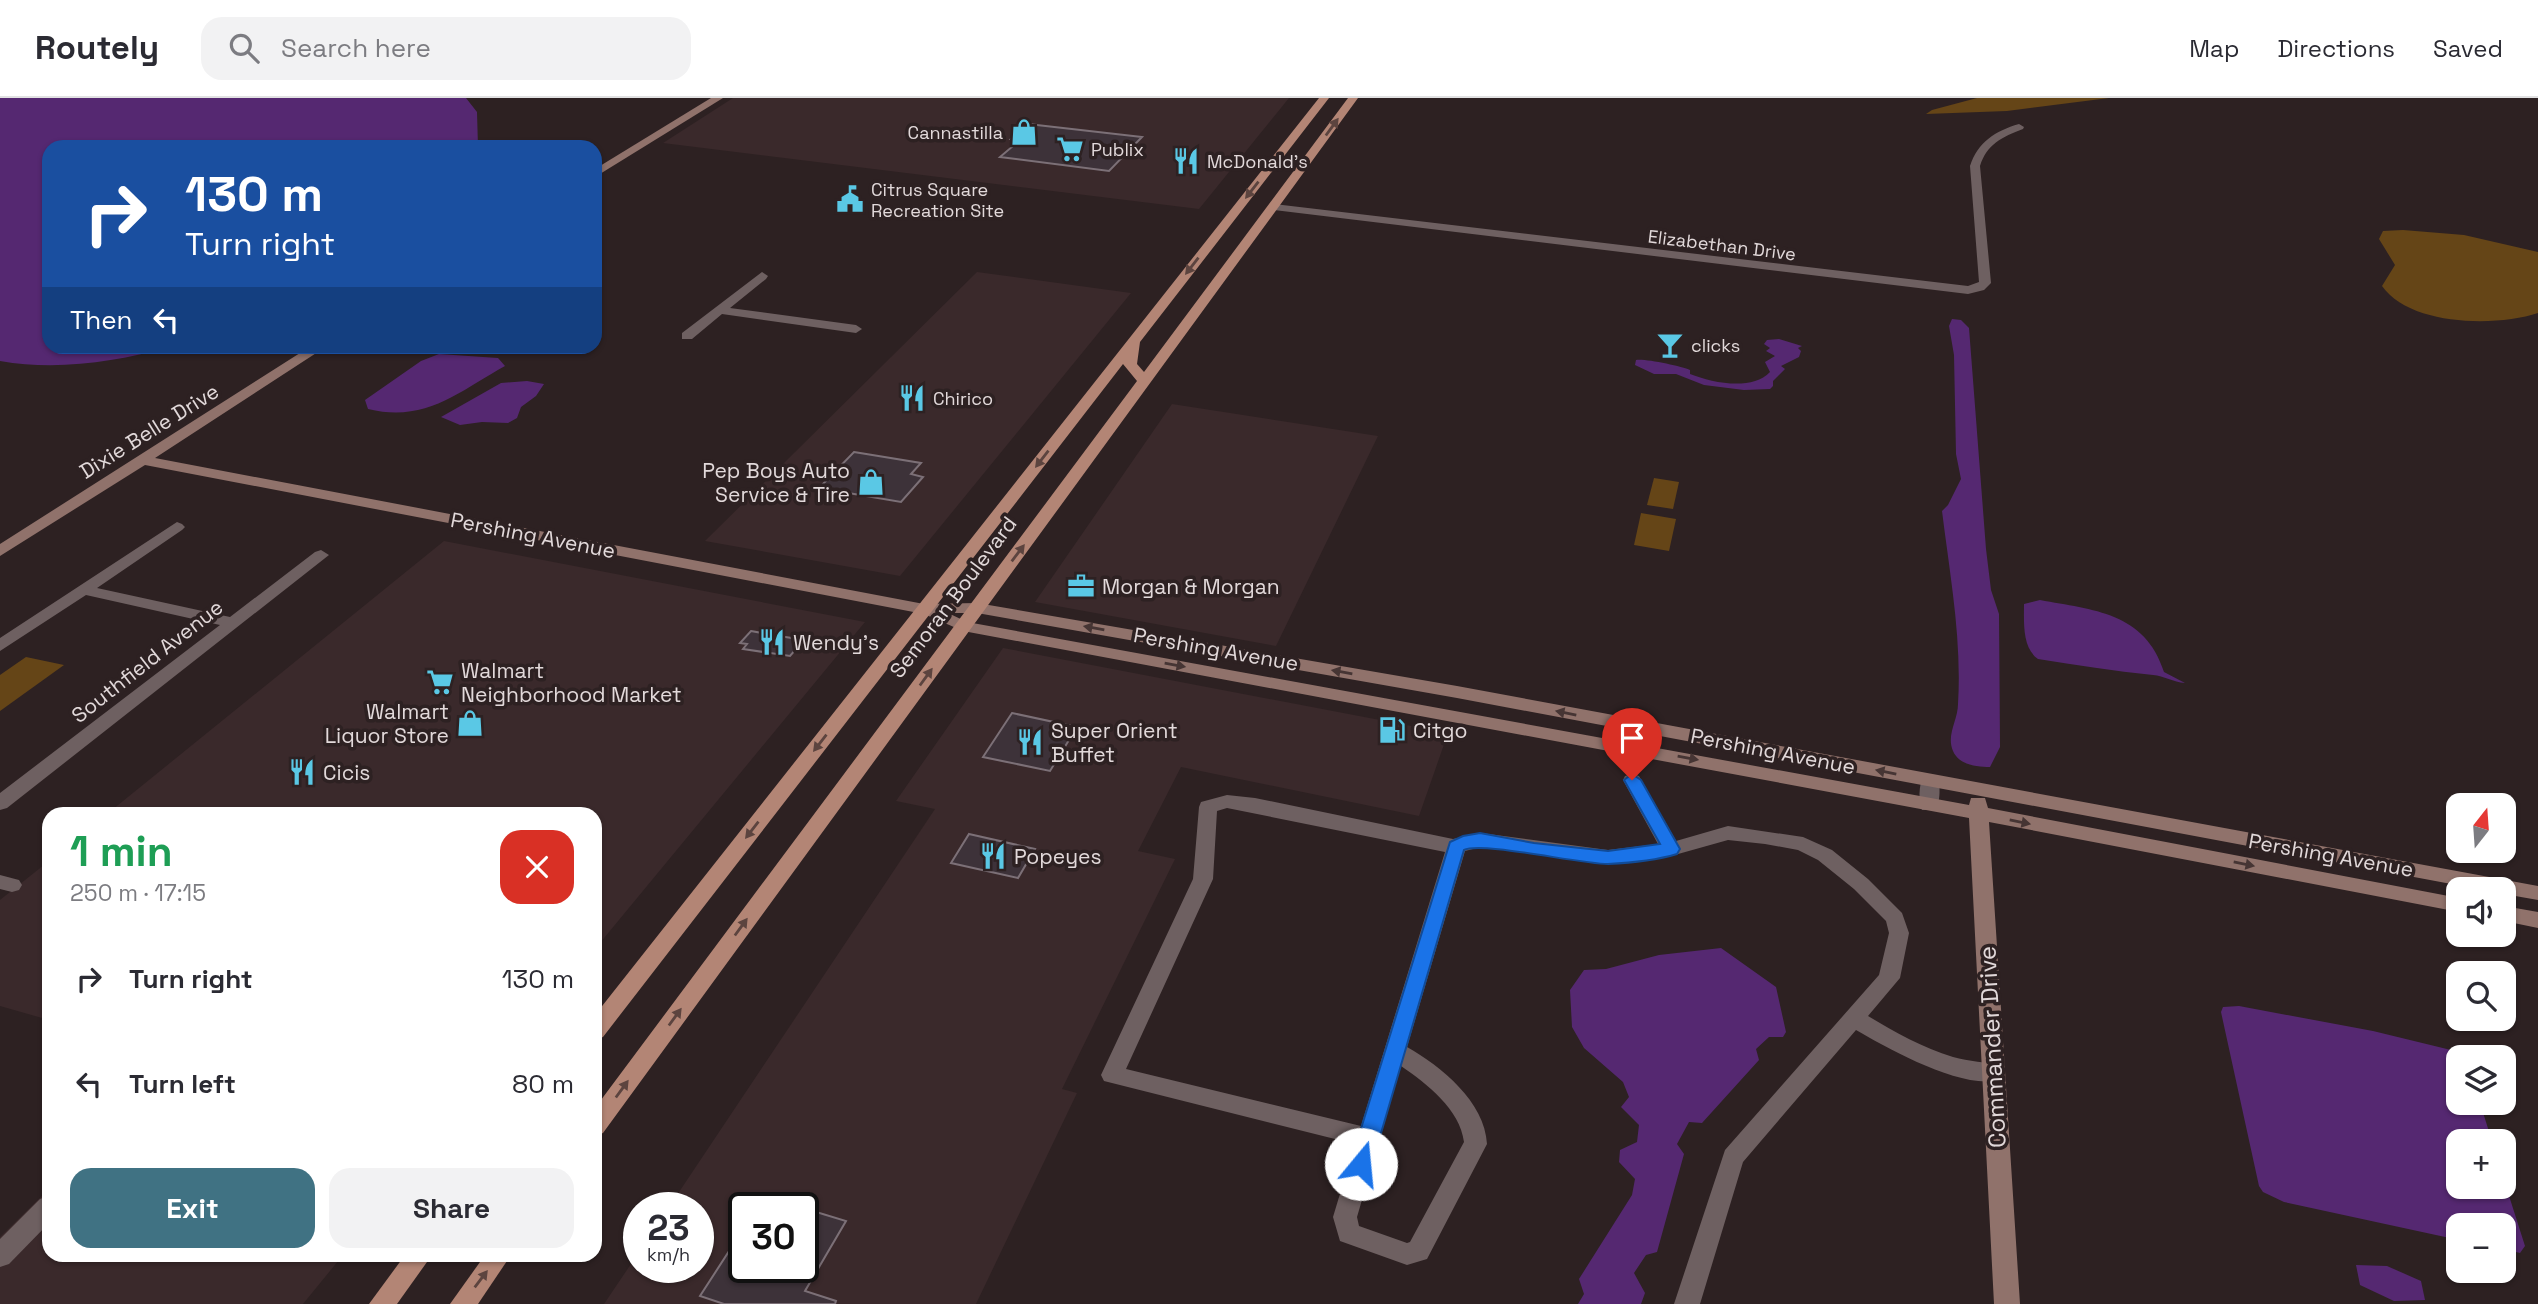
<!DOCTYPE html>
<html lang="en">
<head>
<meta charset="utf-8">
<style>
	body { margin:0; font-family:"Space Grotesk",sans-serif; background:#f2f2f3; color:#2b2b33; height:100vh; display:flex; flex-direction:column; font-size:26px; white-space:nowrap }
	* { box-sizing:border-box; margin:0 }
	p { font-size:23px; color:#7c7c81 }
	.icon { flex:none; width:38px; height:38px; fill:none; stroke:currentColor; stroke-width:2; stroke-linecap:round; stroke-linejoin:round }
	.map { position:relative; flex:1; overflow:hidden }
	.side { position:absolute; left:42px; top:709px; width:560px; height:455px; display:flex; flex-direction:column; background:#fff; border-radius:21px; box-shadow:0 2px 5px #0004 }
	.side>* { flex:none }
	.guide { position:absolute; left:42px; top:42px; width:560px; height:214px; border-radius:21px; box-shadow:0 2px 5px #0004; background:#1a4fa0; color:#fff; overflow:hidden }
	.needle { width:46px; rotate:17deg }
	.buttons { position:absolute; left:2446px; top:695px; display:grid; gap:14px }
	.buttons a { display:grid; place-items:center; width:70px; height:70px; border-radius:14px; background:#fff; box-shadow:0 2px 5px #0004; font-size:35px }
	.speed { position:absolute; left:623px; top:1094px; display:flex; gap:14px; font-size:35px; font-weight:700; text-align:center }
	.speed>* { display:grid; place-content:center; width:91px; height:91px; border-radius:50%; background:#fff; box-shadow:0 2px 5px #0004; line-height:1 }
	.speed small { font-size:18px; font-weight:400 }
	.speed .limit { border:4px solid #111; border-radius:10px; background:#fff; color:#111 }
	.pin { position:absolute; display:grid; place-items:center; width:60px; height:60px; color:#fff; margin:-72px -30px; border-radius:50% 50% 50% 0; rotate:-45deg; box-shadow:0 0 7px #0007 }
	.pin .icon { rotate:45deg }
	.me { position:absolute; width:77px; margin:-38px; rotate:17deg; stroke-linejoin:round; filter:drop-shadow(0 0 5px #0008) }
	.turn { display:flex; align-items:center; gap:24px; height:147px; padding:0 28px; font-size:32px }
	.turn .icon { width:91px; height:91px; stroke-width:2.5 }
	.turn b { display:block; font-size:49px; line-height:60px }
	.then { display:flex; align-items:center; height:66px; padding:0 28px; background:#0003; gap:14px; font-size:26px }
	.round { display:grid; place-items:center; flex:none; width:74px; height:74px; border-radius:21px; background:#f2f2f3 }
	.head { display:flex; align-items:center; justify-content:space-between; height:119px; padding:0 28px }
	h1 { font-size:42px; font-weight:600; line-height:52px; color:#1e9e55 }
	.primary-button { display:flex; gap:14px; margin-top:auto; padding:14px 28px }
	.primary-button a { flex:1; height:80px; border-radius:21px; background:#407283; color:#fff; font-size:28px; font-weight:600; line-height:80px; text-align:center }
	.primary-button a+a { background:#f2f2f3; color:#2b2b33 }
	ul { padding:0; list-style:none }
	li { display:flex; align-items:center; gap:21px; height:105px; padding:0 28px }
	li div { flex:1 }
	li b { display:block; font-size:26px }
	li em { font-style:normal }
	header { display:flex; align-items:center; gap:42px; box-sizing:border-box; height:98px; padding:0 35px; background:#fff; border-bottom:2px solid #e1e1e2 }
	header strong { font-size:33px }
	nav { display:flex; gap:38px; margin-inline-start:auto; font-size:24px }
	.search { width:490px; height:63px; background:#f2f2f3; display:flex; align-items:center; gap:18px; box-sizing:border-box; padding:0 24px; border-radius:21px; color:#7c7c81; font-size:26px }
	.map>svg:first-child { display:block }
	.built { fill:#3a292b; fill-rule:evenodd }
	.green { fill:#654517 }
	.water { fill:#552871 }
	.building { fill:#3d3239; stroke:#7c7077; stroke-width:2 }
	.lines { fill:none; stroke-linecap:round; stroke-linejoin:round }
	.street { fill:#6e6061; fill-rule:evenodd }
	.secondary { fill:#90726b; fill-rule:evenodd }
	.primary { fill:#b38575; fill-rule:evenodd }
	.oneway { fill:#5c443f }
	.oneway2 { fill:#463534 }
	.route { fill:#1a73e8; stroke:#114b97; stroke-width:2 }
	.labels { text-anchor:middle; dominant-baseline:central; stroke-width:7; stroke-linejoin:round; paint-order:stroke }
	.far-poi-label { font-size:18px; fill:#e2d9da; stroke:#2d2122; text-anchor:start }
	.far-street-label { font-size:18px; fill:#e2d9da; stroke:#2d2122 }
	.street-label { font-size:21px; fill:#e2d9da; stroke:#2d2122 }
	.poi-label { font-size:21px; fill:#e2d9da; stroke:#2d2122; text-anchor:start }
	.near-street-label { font-size:24px; fill:#e2d9da; stroke:#2d2122 }
</style>
</head>
<body>
<header>
<strong>Routely</strong>
<div class="search"><svg class="icon" aria-label="search" viewBox="0 0 24 24"><circle cx="10" cy="10" r="6"/><path d="M15 15l6 6"/></svg>Search here</div>
<nav><a>Map</a><a>Directions</a><a>Saved</a></nav>
</header>
<div class="map">
<svg width="2538" height="1206" viewBox="0 0 2538 1206">
	<rect width="100%" height="100%" fill="#2d2122"/>
	<g class="built">
		<path d="M733 0H1289L1199 111 663 45Z"/>
		<path d="M977 174 1131 195 900 478 705 443Z"/>
		<path d="M1172 306 1378 338 1276 548 1035 504Z"/>
		<path d="M444 443 865 524 595 851V716H107Z"/>
		<path d="M1003 550 1448 635 1419 718 1181 669 1138 753 1175 761 1062 991 1077 995 976 1206H604L639 1154V1169H698V1110L669 1109 935 711 896 703ZM744 1110H803V1169H744Z"/>
		<path d="M49 763V922L0 908V802Z"/>
		<path d="M49 1091V1157H343L303 1206H0V1139Z"/>
	</g>
	<g class="green">
		<path d="M1977 0H2109L2007 13 1926 16 1932 12Z"/>
		<path d="M2403 132 2464 137 2538 154V215C2496 229 2410 228 2382 188L2395 167 2379 141 2383 133Z"/>
		<path d="M1654 380 1679 384 1673 411 1647 407Z"/>
		<path d="M1641 415 1676 421 1669 453 1634 447Z"/>
		<path d="M26 559 64 567 0 613V577Z"/>
	</g>
	<g class="water">
		<path d="M0 0H466L477 14 478 49H49V248L170 249C115 264 57 273 0 263Z"/>
		<path d="M1952 221 1961 222 1969 230 1986 451 1991 492 1999 516 2000 649 1990 669C1977 669 1959 667 1953 653 1946 637 1958 622 1958 606 1962 541 1950 478 1942 413L1948 407 1961 381 1956 356 1954 257 1949 228Z"/>
		<path d="M1779 241 1802 248 1798 250 1801 253 1799 259 1781 268 1785 271 1773 283V288L1770 291 1744 292 1704 287 1676 276H1654L1635 267 1636 262C1643 260 1682 268 1690 272V276C1713 285 1752 293 1770 274L1765 264 1775 258 1766 253 1770 250 1764 246 1767 242Z"/>
		<path d="M439 256 498 260 505 268C458 294 426 325 368 311L365 302 421 263Z"/>
		<path d="M527 283 544 286 536 298 521 309 517 320 508 325 482 324 460 327 441 319 501 285Z"/>
		<path d="M2040 502C2093 512 2145 514 2164 574L2185 585C2173 584 2164 578 2153 577 2114 573 2076 567 2038 561 2022 550 2024 524 2024 506Z"/>
		<path d="M1721 850 1776 889 1786 934 1783 939H1769L1756 951 1759 962 1702 1025 1689 1024 1677 1046 1684 1056 1657 1154 1646 1157 1634 1175 1645 1195 1641 1206H1578L1584 1196 1579 1181 1632 1097 1635 1081 1619 1064 1620 1052 1637 1044 1639 1027 1621 1009 1629 999 1623 984 1584 950 1572 929 1570 892 1584 872 1606 871 1659 857Z"/>
		<path d="M2239 908 2373 933 2451 952 2462 958 2459 959V1004L2480 1005 2492 1043H2459V1088H2504V1082L2525 1148 2520 1155 2504 1151V1127H2459V1142L2284 1104 2263 1094 2259 1088 2221 914 2223 909Z"/>
		<path d="M2356 1167 2387 1168 2421 1183 2425 1202 2394 1203 2360 1187Z"/>
	</g>
	<g class="building">
		<path d="M1028 26 1142 39 1109 73 1000 59 1020 42 1011 41Z"/>
		<path d="M854 354 921 365 911 376 923 379 901 404 819 390Z"/>
		<path d="M751 533 773 537 804 542 790 558 743 551 747 546 740 545Z"/>
		<path d="M1012 615 1077 629 1050 673 983 659Z"/>
		<path d="M969 736 1035 751 1018 780 951 765Z"/>
		<path d="M803 1110 846 1123 805 1193 836 1203 835 1206H724L700 1198 744 1130V1169H803Z"/>
	</g>
	<g class="lines">
		<g class="street">
			<path d="M2019 26 2024 29 2023 31C2002 39 1987 46 1980 68L1991 185 1984 192 1968 196 1274 112 1268 109 1274 106 1968 188 1979 184 1970 68C1978 44 1995 33 2019 26Z"/>
			<path d="M762 174 768 178 766 181 730 210 856 227 862 231 856 235 722 216 692 241H682V235Z"/>
			<path d="M177 424 182 426 185 429 182 432 97 490 230 519 315 454 321 452 329 457 7 710 0 712V695L220 527 86 497 0 553V540Z"/>
			<path d="M1632 676 1639 678 1676 743 1728 728 1803 739 1832 752 1868 781 1902 815 1909 835 1900 880 1868 918C1895 934 1923 950 1953 959 1969 964 1986 963 2002 969L2005 975 2002 981C1965 994 1889 951 1856 932L1743 1064 1700 1206H1674L1725 1052 1879 877 1889 835 1886 823 1854 791 1818 762 1798 752 1765 746 1728 742 1671 758 1608 766 1481 749 1465 753 1407 949C1441 968 1485 1004 1487 1046L1427 1161 1407 1167 1340 1143 1333 1119 1355 1046 1104 983 1101 977 1193 781 1199 709 1201 704 1227 697 1255 700 1453 741 1481 735 1608 752 1658 746 1623 682 1625 678ZM1227 710 1445 754 1361 1028 1126 971 1213 781 1217 713ZM1401 968C1427 986 1460 1011 1464 1044L1410 1144 1407 1145 1359 1128 1357 1119Z"/>
			<path d="M1930 677 1937 679C1941 686 1940 704 1936 712H1922C1918 704 1919 686 1923 679Z"/>
			<path d="M0 777 19 782 22 787 19 792 12 794 0 791Z"/>
			<path d="M49 1098V1125L9 1166 0 1169V1141L40 1101Z"/>
		</g>
		<g class="secondary">
			<path d="M711 0H723L595 79V71Z"/>
			<path d="M311 248H327L155 360 924 506 977 505 1457 588 2538 788V802L2504 796V791H2478L1457 600 977 515H948L967 524 1969 707 1971 700H1985L1988 710 2459 800V814L1989 724 2020 1206H1994L1969 720 963 533 924 516 145 367 0 458V446Z"/>
			<path d="M2504 808 2538 814V830L2504 823Z"/>
		</g>
		<g class="primary">
			<path d="M1319 0H1329L1140 244 1137 266 1144 274 1348 0H1358L603 1035 595 1038V1010L1137 283 1123 266 603 939 595 942V917Z"/>
			<path d="M405 1157H432L397 1206H369Z"/>
			<path d="M485 1157H511L478 1206H450Z"/>
		</g>
	</g>
	<defs><path id="oneway-solid" d="M-6-.8H1V-3.2L6.5 0L1 3.2V.8H-6Z" transform="scale(1.75)"/></defs>
	<g class="oneway">
		<use href="#oneway-solid" transform="translate(1332 29) rotate(-54)"/>
		<use href="#oneway-solid" transform="translate(1252 92) rotate(128)"/>
		<use href="#oneway-solid" transform="translate(1192 168) rotate(128)"/>
		<use href="#oneway-solid" transform="translate(1042 361) rotate(128)"/>
		<use href="#oneway-solid" transform="translate(1018 455) rotate(-53)"/>
		<use href="#oneway-solid" transform="translate(926 579) rotate(-54)"/>
		<use href="#oneway-solid" transform="translate(820 645) rotate(128)"/>
		<use href="#oneway-solid" transform="translate(752 732) rotate(128)"/>
		<use href="#oneway-solid" transform="translate(741 829) rotate(-54)"/>
		<use href="#oneway-solid" transform="translate(675 919) rotate(-54)"/>
		<use href="#oneway-solid" transform="translate(622 991) rotate(-54)"/>
		<use href="#oneway-solid" transform="translate(481 1181) rotate(-53)"/>
	</g>
	<g class="oneway2">
		<use href="#oneway-solid" transform="translate(1094 530) rotate(-170)"/>
		<use href="#oneway-solid" transform="translate(1175 567) rotate(10)"/>
		<use href="#oneway-solid" transform="translate(1342 574) rotate(-170)"/>
		<use href="#oneway-solid" transform="translate(1566 615) rotate(-169)"/>
		<use href="#oneway-solid" transform="translate(1688 660) rotate(10)"/>
		<use href="#oneway-solid" transform="translate(1886 674) rotate(-169)"/>
		<use href="#oneway-solid" transform="translate(2020 724) rotate(11)"/>
		<use href="#oneway-solid" transform="translate(2244 766) rotate(11)"/>
	</g>
	<path class="route" d="M1632 676 1641 682 1680 751 1677 756C1657 762 1629 765 1608 766 1579 766 1481 743 1464 752L1372 1066 1369 1073 1361 1076 1354 1073 1350 1066 1450 744 1463 738 1480 735 1534 745 1608 753 1660 746 1624 682Z"/>
	<defs>
		<symbol id="shop-bare" viewBox="-9 -9 18 18"><path d="M-5-2.5h2.3a2.7 3.5 0 0 1 5.4 0H5L5.5 6h-11ZM-1.5-2.5h3a1.5 2.3 0 0 0-3 0Z" fill="#5ac8e5" stroke="#2d2122" stroke-width="2.5" paint-order="stroke"/></symbol>
		<symbol id="supermarket-bare" viewBox="-9 -9 18 18"><path d="M-6-5.5h2.5l.6 2H6L4.5 2H-2.5L-4.4-4H-6ZM-1.5 3.2a1.3 1.3 0 1 0 .1 0ZM3 3.2a1.3 1.3 0 1 0 .1 0Z" fill="#5ac8e5" stroke="#2d2122" stroke-width="2.5" paint-order="stroke"/></symbol>
		<symbol id="restaurant-bare" viewBox="-9 -9 18 18"><path d="M-5-6h1v4h1v-4h1v4h1v-4h1v5L-1.5 .5V6h-2V.5L-5-1ZM5-6V6H3V1.5H1.5Q1.5-4 5-6Z" fill="#5ac8e5" stroke="#2d2122" stroke-width="2.5" paint-order="stroke"/></symbol>
		<symbol id="civic-bare" viewBox="-9 -9 18 18"><path d="M-.6-6.5H3V-4.5H.6V-3L4-1V1h2V6H-6V1h2V-1L-.6-3ZM-1.2 2.5V6h2.4V2.5Z" fill="#5ac8e5" stroke="#2d2122" stroke-width="2.5" paint-order="stroke"/></symbol>
		<symbol id="bar-bare" viewBox="-9 -9 18 18"><path d="M-6-5H6L.8 .8V4.5H3.5V6h-7V4.5H-.8V.8Z" fill="#5ac8e5" stroke="#2d2122" stroke-width="2.5" paint-order="stroke"/></symbol>
		<symbol id="office-bare" viewBox="-9 -9 18 18"><path d="M-6-3h4V-5.5h4V-3h4V5H-6ZM-1-4.5V-3h2v-1.5ZM-6 0V1H6V0Z" fill="#5ac8e5" stroke="#2d2122" stroke-width="2.5" paint-order="stroke"/></symbol>
		<symbol id="fuel-bare" viewBox="-9 -9 18 18"><path d="M-5.5-6h7V0h2V4h1.3V-2.5L3-4.5l.8-.8L6-3V5H2.5V1h-1V6h-7ZM-4.2-4.7v3.2H.2V-4.7Z" fill="#5ac8e5" stroke="#2d2122" stroke-width="2.5" paint-order="stroke"/></symbol>
	</defs>
	<g fill-rule="evenodd">
		<use href="#shop-bare" x="1005" y="15" width="38" height="38"/>
		<use href="#supermarket-bare" x="1051" y="32" width="38" height="38"/>
		<use href="#restaurant-bare" x="1167" y="44" width="38" height="38"/>
		<use href="#civic-bare" x="831" y="82" width="38" height="38"/>
		<use href="#bar-bare" x="1651" y="228" width="38" height="38"/>
		<use href="#restaurant-bare" x="893" y="281" width="38" height="38"/>
		<use href="#shop-bare" x="852" y="365" width="38" height="38"/>
		<use href="#office-bare" x="1062" y="469" width="38" height="38"/>
		<use href="#restaurant-bare" x="753" y="525" width="38" height="38"/>
		<use href="#supermarket-bare" x="421" y="565" width="38" height="38"/>
		<use href="#shop-bare" x="451" y="606" width="38" height="38"/>
		<use href="#fuel-bare" x="1373" y="613" width="38" height="38"/>
		<use href="#restaurant-bare" x="1011" y="625" width="38" height="38"/>
		<use href="#restaurant-bare" x="283" y="655" width="38" height="38"/>
		<use href="#restaurant-bare" x="974" y="739" width="38" height="38"/>
	</g>
	<g class="labels">
		<g class="far-poi-label">
			<text x="1003" y="34" text-anchor="end">Cannastilla</text>
			<text x="1091" y="51">Publix</text>
			<text x="1207" y="63">McDonald's</text>
			<text x="871" y="91">Citrus Square<tspan x="871" dy="21">Recreation Site</tspan></text>
			<text x="1691" y="247">clicks</text>
			<text x="933" y="300">Chirico</text>
		</g>
		<g class="far-street-label">
			<text transform="translate(1722 147) rotate(7)">Elizabethan Drive</text>
		</g>
		<g class="street-label">
			<text transform="translate(149 333) rotate(-32)">Dixie Belle Drive</text>
			<text transform="translate(533 437) rotate(11)">Pershing Avenue</text>
			<text transform="translate(953 499) rotate(-53)">Semoran Boulevard</text>
			<text transform="translate(1216 551) rotate(10)">Pershing Avenue</text>
			<text transform="translate(147 563) rotate(-38)">Southfield Avenue</text>
			<text transform="translate(1773 653) rotate(11)">Pershing Avenue</text>
			<text transform="translate(2331 757) rotate(10)">Pershing Avenue</text>
		</g>
		<g class="poi-label">
			<text x="850" y="372" text-anchor="end">Pep Boys Auto<tspan x="850" dy="24">Service &amp; Tire</tspan></text>
			<text x="1102" y="488">Morgan &amp; Morgan</text>
			<text x="793" y="544">Wendy's</text>
			<text x="461" y="572">Walmart<tspan x="461" dy="24">Neighborhood Market</tspan></text>
			<text x="449" y="613" text-anchor="end">Walmart<tspan x="449" dy="24">Liquor Store</tspan></text>
			<text x="1051" y="632">Super Orient<tspan x="1051" dy="24">Buffet</tspan></text>
			<text x="1413" y="632">Citgo</text>
			<text x="323" y="674">Cicis</text>
			<text x="1014" y="758">Popeyes</text>
		</g>
		<g class="near-street-label">
			<text transform="translate(1992 949) rotate(-93)">Commander Drive</text>
		</g>
	</g>
</svg>
<div class="buttons">
<a><svg class="needle" viewBox="-14 -14 28 28"><path d="M0-13l5 13h-10z" fill="#e53935"/><path d="M0 13l5-13h-10z" fill="#7c7c81"/></svg></a>
<a><svg class="icon" aria-label="sound" viewBox="0 0 24 24"><path d="M4 9h4l5-4v14l-5-4H4zM17 9q2 3 0 6"/></svg></a>
<a><svg class="icon" aria-label="search" viewBox="0 0 24 24"><circle cx="10" cy="10" r="6"/><path d="M15 15l6 6"/></svg></a>
<a><svg class="icon" aria-label="layers" viewBox="0 0 24 24"><path d="M12 4l9 5-9 5-9-5zM3 14l9 5 9-5"/></svg></a>
<a>+</a>
<a>−</a>
</div>
<div class="speed"><div>23<small>km/h</small></div><div class="limit">30</div></div>
<div class="pin" style="left:1632px;top:682px;background:#d93025"><svg class="icon" aria-label="arrive" viewBox="0 0 24 24"><path d="M6 21V4h12l-3 4 3 4H6"/></svg></div>
<svg class="me" style="left:1361px;top:1066px" viewBox="-20 -20 40 40"><circle r="19" fill="#fff"/><path d="M0-13L10 11 0 6-10 11z" fill="#1a73e8"/></svg>
<div class="guide">
<div class="turn"><svg class="icon" aria-label="right" viewBox="0 0 24 24"><path d="M7 20v-9h11M14 6l5 5-5 5"/></svg><div><b>130 m</b>Turn right</div></div>
<div class="then">Then<svg class="icon" aria-label="left" viewBox="0 0 24 24"><path d="M17 20v-9H6M10 6l-5 5 5 5"/></svg></div>
</div>
<section class="side">
<div class="head"><div><h1>1 min</h1><p>250 m · 17:15</p></div><a class="round" style="background:#d93025;color:#fff"><svg class="icon" aria-label="close" viewBox="0 0 24 24"><path d="M6 6l12 12M18 6L6 18"/></svg></a></div>
<ul>
<li><svg class="icon" aria-label="right" viewBox="0 0 24 24"><path d="M7 20v-9h11M14 6l5 5-5 5"/></svg><div><b>Turn right</b></div><em>130 m</em></li>
<li><svg class="icon" aria-label="left" viewBox="0 0 24 24"><path d="M17 20v-9H6M10 6l-5 5 5 5"/></svg><div><b>Turn left</b></div><em>80 m</em></li>
</ul>
<div class="primary-button"><a>Exit</a><a>Share</a></div>
</section>
</div>
</body>
</html>
